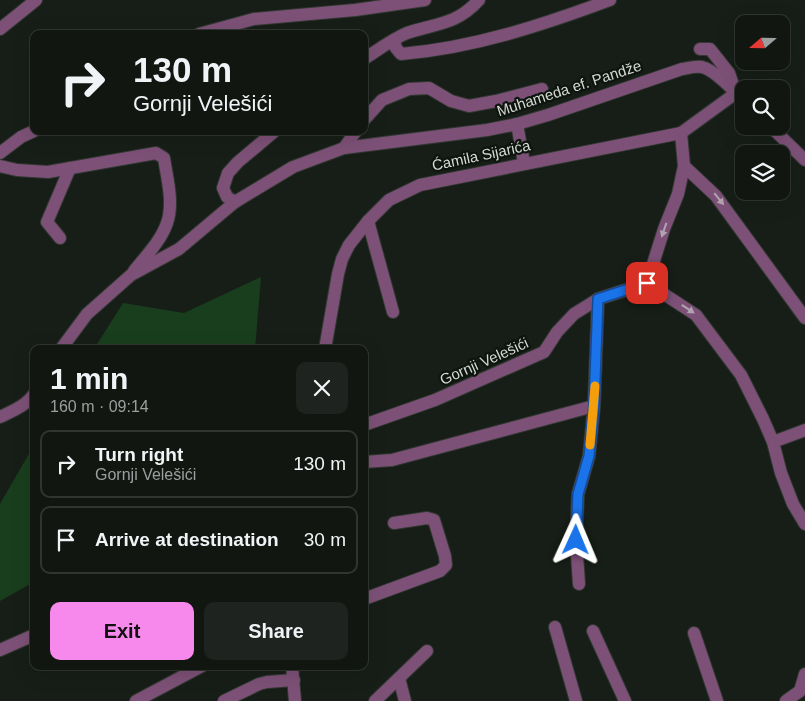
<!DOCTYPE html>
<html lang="en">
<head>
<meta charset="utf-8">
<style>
	body { margin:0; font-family:Arial,sans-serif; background:#1e231f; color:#f1f3f6; height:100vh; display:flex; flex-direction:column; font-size:19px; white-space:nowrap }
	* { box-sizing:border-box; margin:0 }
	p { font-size:16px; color:#9c9f9f }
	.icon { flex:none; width:28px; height:28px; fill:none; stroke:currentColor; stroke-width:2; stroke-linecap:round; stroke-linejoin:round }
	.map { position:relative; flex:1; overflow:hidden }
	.sheet { position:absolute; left:30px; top:345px; width:338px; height:325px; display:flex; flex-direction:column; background:#111611; border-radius:10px; box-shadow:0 5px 20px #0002,0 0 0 1px #303531 }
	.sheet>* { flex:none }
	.guide { position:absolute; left:30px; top:30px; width:338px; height:105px; border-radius:10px; box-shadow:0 5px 20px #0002,0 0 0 1px #303531; background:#111611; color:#f1f3f6; overflow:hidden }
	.needle { width:32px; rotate:250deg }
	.buttons { position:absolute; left:735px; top:15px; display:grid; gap:10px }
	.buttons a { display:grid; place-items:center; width:55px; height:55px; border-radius:10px; background:#111611; box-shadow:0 5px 20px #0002,0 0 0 1px #303531; font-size:25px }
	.pin { position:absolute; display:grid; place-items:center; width:42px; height:42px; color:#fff; margin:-21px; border-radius:10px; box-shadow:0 2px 8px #0006 }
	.me { position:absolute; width:55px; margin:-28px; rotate:1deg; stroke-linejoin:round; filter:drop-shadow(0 0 4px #0008) }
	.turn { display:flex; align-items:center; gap:18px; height:105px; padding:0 20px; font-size:22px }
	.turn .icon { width:65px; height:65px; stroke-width:2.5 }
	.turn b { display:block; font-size:35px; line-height:42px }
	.round { display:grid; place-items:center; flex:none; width:52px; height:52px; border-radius:10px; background:#1e231f }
	.summary { display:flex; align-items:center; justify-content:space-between; height:85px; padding:0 20px }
	h1 { font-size:30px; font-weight:700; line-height:38px }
	.cta { display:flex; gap:10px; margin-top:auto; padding:10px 20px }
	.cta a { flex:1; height:58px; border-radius:10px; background:#f788ec; color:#111; font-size:20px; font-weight:700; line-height:58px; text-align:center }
	.cta a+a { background:#1e231f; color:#f1f3f6 }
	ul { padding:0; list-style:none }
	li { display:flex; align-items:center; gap:15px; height:68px; margin:0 10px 8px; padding:0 10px; border:2px solid #303531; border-radius:10px }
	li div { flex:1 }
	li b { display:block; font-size:19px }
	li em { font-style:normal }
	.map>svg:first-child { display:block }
	.green { fill:#193e1d }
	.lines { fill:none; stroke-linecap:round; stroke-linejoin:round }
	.minor-casing { stroke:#323832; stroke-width:14 }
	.minor { stroke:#7d5177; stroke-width:12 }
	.oneway { fill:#b2a3b0 }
	.route-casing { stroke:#114b97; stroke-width:12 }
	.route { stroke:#1a73e8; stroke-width:9 }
	.slow { stroke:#f59e0b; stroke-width:9 }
	.labels { text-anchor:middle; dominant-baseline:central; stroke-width:4.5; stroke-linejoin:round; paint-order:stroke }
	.street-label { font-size:15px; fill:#d6dad6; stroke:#0e150e }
</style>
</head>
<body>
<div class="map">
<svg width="805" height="701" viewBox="0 0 805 701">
	<rect width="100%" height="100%" fill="#171e17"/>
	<g class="green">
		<path d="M261 277 255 349H94L123 303 184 313Z"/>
		<path d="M34 445V582L0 601V504Z"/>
	</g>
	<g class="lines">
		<defs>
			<g id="minor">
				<path d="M0 29 36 0"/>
				<path d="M199 34 254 19 355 10 425 0"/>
				<path d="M394 41 396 48 401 54C473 48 543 25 610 0"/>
				<path d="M700 49H710L729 73 735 91"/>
				<path d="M364 59C377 51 392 39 407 33 437 23 456 25 479 0"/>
				<path d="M364 120 382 100 409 89 429 88 451 101 469 106 496 101 542 89"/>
				<path d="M517 124 524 163"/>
				<path d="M770 126 805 160"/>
				<path d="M344 148 356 131"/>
				<path d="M0 153 21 137 34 131"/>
				<path d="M0 166 17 170 48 172 156 153 164 158C167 178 174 203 167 223 161 241 145 257 134 271"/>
				<path d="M684 166 716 196 805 318"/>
				<path d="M235 202 227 197 223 188 228 173 238 162 275 131"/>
				<path d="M368 221 393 312"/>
				<path d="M60 238 47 222 70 168"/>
				<path d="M647 283 696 315 741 375 763 419 773 442 781 473 793 504 805 524"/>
				<path d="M647 283 664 229 678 194 684 166 681 133"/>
				<path d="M61 349 87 314 131 275 179 249 235 202 293 167 344 148 487 130 517 124 548 115 682 69C688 68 695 66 702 67 715 70 734 91 744 101"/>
				<path d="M325 349 338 274 342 259 349 245 368 221 389 200 420 185 681 133 736 93"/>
				<path d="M0 417C12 411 26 406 34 394"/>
				<path d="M364 425 435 400 544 352 557 332 574 314 598 299 647 283"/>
				<path d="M773 442 805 430"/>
				<path d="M364 462 392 460 594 406"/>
				<path d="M579 584 576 540 578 494 589 456 594 406 598 299"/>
				<path d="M364 599 440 571 446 565 445 556 434 520 427 518 394 523"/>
				<path d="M555 627 576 701"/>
				<path d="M593 631 625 701"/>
				<path d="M694 633 717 701"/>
				<path d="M0 650 34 635"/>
				<path d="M292 666 295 701"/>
				<path d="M399 678 405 701"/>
				<path d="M136 701 202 666"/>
				<path d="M224 701 259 684 267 682 294 680"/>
				<path d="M375 701 427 651"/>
				<path d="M786 701 800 691 805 674"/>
			</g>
		</defs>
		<use href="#minor" class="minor-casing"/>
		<use href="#minor" class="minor"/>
	</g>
	<defs><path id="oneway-solid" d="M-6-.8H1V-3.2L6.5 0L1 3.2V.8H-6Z" transform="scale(1.25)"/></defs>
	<g class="oneway">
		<use href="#oneway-solid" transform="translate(719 199) rotate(51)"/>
		<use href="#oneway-solid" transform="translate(664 230) rotate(109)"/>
		<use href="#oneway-solid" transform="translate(688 309) rotate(33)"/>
	</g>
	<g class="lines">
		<defs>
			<path id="route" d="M576 540 578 494 589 456 594 406 598 299 647 283"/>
		</defs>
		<use href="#route" class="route-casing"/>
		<use href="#route" class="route"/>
		<path class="slow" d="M590 445 595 386"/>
	</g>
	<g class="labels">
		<g class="street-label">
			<text transform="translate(569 88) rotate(-18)">Muhameda ef. Pandže</text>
			<text transform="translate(481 155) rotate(-12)">Ćamila Sijarića</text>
			<text transform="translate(484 361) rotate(-24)">Gornji Velešići</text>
		</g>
	</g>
</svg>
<div class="buttons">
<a><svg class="needle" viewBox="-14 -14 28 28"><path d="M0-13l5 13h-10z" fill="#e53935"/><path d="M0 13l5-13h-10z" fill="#9c9f9f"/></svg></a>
<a><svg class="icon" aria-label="search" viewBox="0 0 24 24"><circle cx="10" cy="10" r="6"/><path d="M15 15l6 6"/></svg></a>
<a><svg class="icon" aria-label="layers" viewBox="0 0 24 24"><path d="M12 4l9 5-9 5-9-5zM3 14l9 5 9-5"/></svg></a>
</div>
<div class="pin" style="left:647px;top:283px;background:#d93025"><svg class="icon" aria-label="arrive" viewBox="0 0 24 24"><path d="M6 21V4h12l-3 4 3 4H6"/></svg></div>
<svg class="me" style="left:576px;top:540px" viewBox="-20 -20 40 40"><path d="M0-17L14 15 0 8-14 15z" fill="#1a73e8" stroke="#fff" stroke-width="4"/></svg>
<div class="guide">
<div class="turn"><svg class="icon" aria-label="right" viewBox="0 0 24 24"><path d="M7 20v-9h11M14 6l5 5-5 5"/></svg><div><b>130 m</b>Gornji Velešići</div></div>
</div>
<section class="sheet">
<div class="summary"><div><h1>1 min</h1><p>160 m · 09:14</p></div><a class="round"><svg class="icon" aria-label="close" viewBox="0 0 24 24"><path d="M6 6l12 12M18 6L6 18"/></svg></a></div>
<ul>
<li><svg class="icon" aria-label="right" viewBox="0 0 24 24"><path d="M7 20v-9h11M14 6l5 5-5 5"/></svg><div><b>Turn right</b><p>Gornji Velešići</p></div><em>130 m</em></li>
<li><svg class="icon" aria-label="arrive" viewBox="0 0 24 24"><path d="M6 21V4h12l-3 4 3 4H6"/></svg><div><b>Arrive at destination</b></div><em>30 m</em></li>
</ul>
<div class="cta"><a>Exit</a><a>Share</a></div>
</section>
</div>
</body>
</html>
